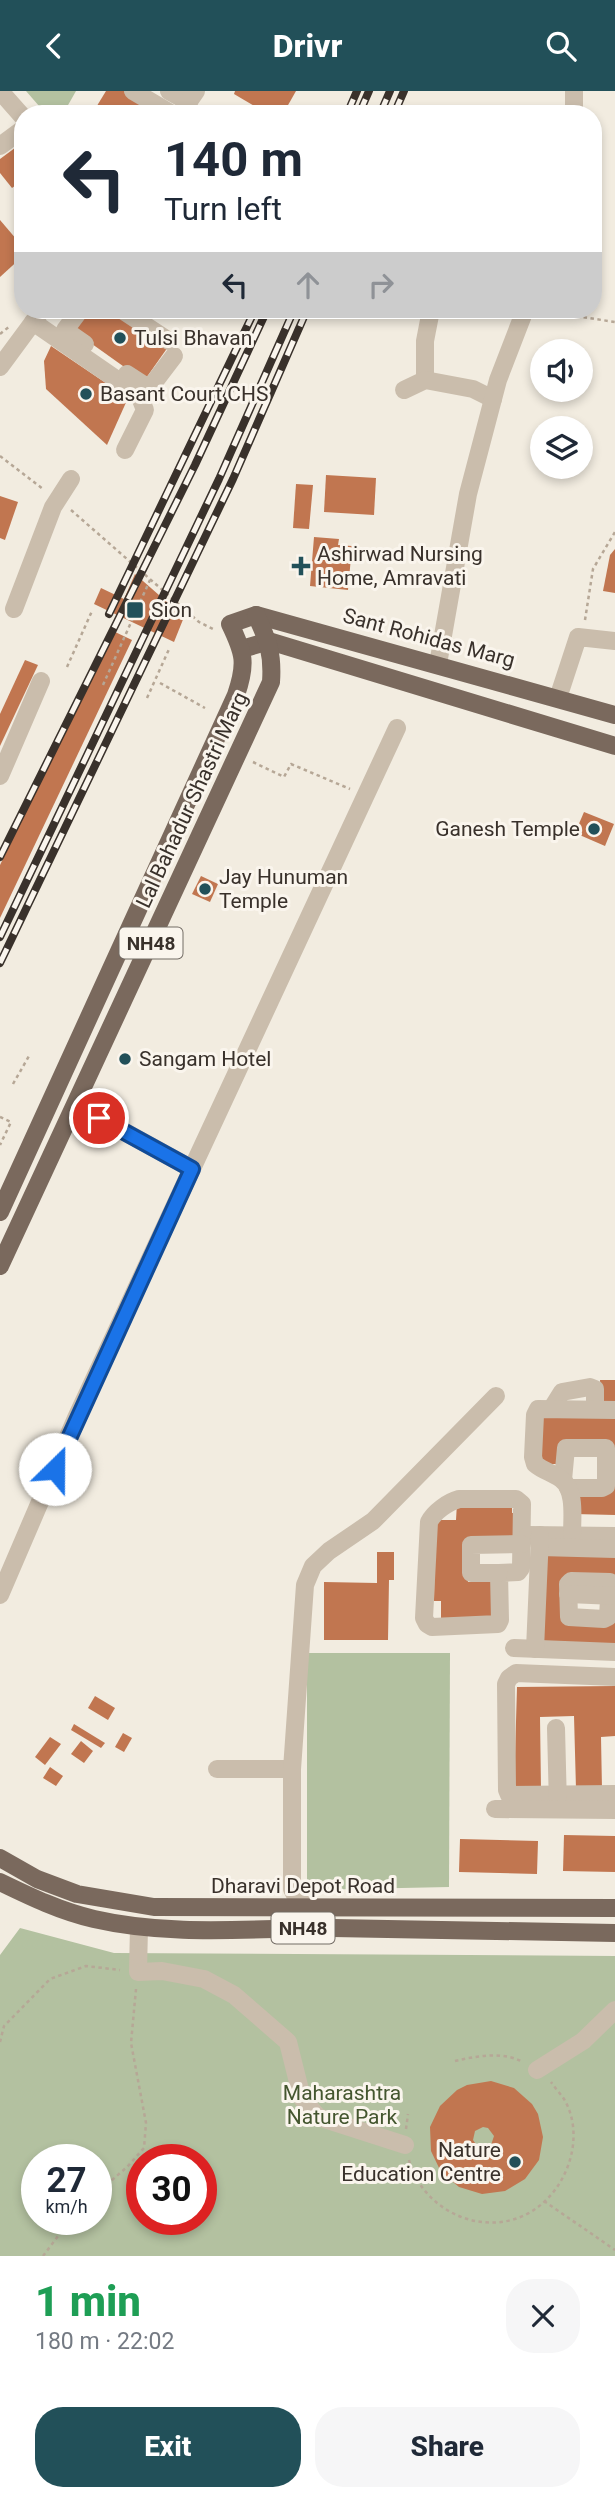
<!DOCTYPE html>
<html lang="en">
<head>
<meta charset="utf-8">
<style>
	body { margin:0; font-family:Roboto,sans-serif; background:#f6f6f7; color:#1f2937; height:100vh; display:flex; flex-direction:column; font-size:26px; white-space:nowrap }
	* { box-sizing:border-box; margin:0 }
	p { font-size:23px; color:#747a83 }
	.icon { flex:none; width:38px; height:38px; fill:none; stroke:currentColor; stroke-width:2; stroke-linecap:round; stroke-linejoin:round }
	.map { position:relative; height:2165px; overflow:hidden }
	.panel { display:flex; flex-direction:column; background:#fff; flex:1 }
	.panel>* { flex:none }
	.banner { position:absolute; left:14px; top:14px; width:588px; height:214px; border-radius:28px; box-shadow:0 4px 10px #0003; background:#fff; color:#1f2937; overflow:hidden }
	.tools { position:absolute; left:530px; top:248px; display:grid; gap:14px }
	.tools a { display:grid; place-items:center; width:63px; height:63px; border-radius:50%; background:#fff; box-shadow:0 4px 10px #0003; font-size:35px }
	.speed { position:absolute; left:21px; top:2053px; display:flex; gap:14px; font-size:35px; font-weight:700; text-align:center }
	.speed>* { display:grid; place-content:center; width:91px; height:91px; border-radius:50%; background:#fff; box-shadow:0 4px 10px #0003; line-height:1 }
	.speed small { font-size:18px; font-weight:400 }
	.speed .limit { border:10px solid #d22; background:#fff; color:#111 }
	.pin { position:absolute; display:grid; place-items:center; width:60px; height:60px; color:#fff; margin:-30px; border:4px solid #fff; border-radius:50%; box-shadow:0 2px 7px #0007 }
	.me { position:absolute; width:77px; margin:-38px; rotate:23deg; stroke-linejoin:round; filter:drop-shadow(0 0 5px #0008) }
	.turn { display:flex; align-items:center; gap:24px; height:147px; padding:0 35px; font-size:32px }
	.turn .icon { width:91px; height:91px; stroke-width:2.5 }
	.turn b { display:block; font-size:49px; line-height:60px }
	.lanes { display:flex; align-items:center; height:66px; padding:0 35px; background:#0003; justify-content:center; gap:35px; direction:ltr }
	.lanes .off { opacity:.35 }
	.round { display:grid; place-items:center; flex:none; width:74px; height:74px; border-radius:28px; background:#f6f6f7 }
	.summary { display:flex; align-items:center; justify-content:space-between; height:119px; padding:0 35px }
	h1 { font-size:42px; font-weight:800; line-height:52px; color:#1e9e55 }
	.primary-button { display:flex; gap:14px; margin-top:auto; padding:14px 35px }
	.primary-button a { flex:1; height:80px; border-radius:28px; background:#225059; color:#fff; font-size:28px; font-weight:800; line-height:80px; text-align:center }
	.primary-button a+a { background:#f6f6f7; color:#1f2937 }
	header { display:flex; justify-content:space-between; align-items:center; height:91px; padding:0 35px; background:#225059; color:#fff; font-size:32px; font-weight:800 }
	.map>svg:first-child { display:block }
	.green { fill:#b3c1a0; fill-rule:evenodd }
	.building { fill:#c17650; fill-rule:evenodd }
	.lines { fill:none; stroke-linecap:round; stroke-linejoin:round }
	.path { stroke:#b6a796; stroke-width:2.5; stroke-dasharray:3.5 3.5; stroke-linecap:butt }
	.minor { stroke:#cabdac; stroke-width:18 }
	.major { stroke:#7a695d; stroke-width:18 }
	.rail-casing { stroke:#39312b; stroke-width:8 }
	.rail { stroke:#faf5ed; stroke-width:5; stroke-dasharray:16; stroke-linecap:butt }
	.route-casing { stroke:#114b97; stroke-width:18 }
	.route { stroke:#1a73e8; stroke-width:12 }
	.poi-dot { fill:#225059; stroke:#faf5ed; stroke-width:2.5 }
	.labels { text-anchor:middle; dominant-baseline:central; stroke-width:6; stroke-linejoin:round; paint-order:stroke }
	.shield { fill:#faf5ed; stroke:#736c65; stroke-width:2 }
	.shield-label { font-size:19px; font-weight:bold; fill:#39312b }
	.poi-label { font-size:21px; fill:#39312b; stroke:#faf5ed; text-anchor:start }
	.street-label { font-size:21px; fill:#39312b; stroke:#faf5ed }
	.park-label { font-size:21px; fill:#44562f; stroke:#faf5ed }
</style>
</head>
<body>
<header><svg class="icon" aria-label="back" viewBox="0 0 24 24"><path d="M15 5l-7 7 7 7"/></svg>Drivr<svg class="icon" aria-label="search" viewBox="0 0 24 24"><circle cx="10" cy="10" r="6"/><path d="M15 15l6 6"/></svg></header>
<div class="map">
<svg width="615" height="2165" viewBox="0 0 615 2165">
	<rect width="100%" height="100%" fill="#f2ece0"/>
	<g class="green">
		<path d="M26 0H76L63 23H46Z"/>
		<path d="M307 1562H450L449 1796 307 1799Z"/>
		<path d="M20 1837 114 1862 615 1865V2165H0V1864ZM37 2068H96V2128H37ZM142 2068H201V2128H142Z"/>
	</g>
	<g class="building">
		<path d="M106 0H125L144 11 137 23H92Z"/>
		<path d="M235 0H296L283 23H268L234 3Z"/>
		<path d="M23 51V89L12 97 0 82V68Z"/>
		<path d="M0 129 23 156V165L0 186Z"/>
		<path d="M85 219H116L168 256 144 290 71 238Z"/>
		<path d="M51 255 128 307 107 354 46 298 44 270Z"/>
		<path d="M326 384 376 387 374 424 324 421Z"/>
		<path d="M296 393 313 394 309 438 293 437Z"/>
		<path d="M0 405 18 411 5 449 0 447Z"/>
		<path d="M314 446 339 448 338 454 352 455 348 499 310 495Z"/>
		<path d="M615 458V502L603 500 610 464Z"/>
		<path d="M135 483 184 526 174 551 94 513 101 497 124 508Z"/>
		<path d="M113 540 132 549 0 827V774Z"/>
		<path d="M25 569 38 574 0 655V623Z"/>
		<path d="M584 721 614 733 605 755 575 742Z"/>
		<path d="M201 785 218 793 210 811 192 803Z"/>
		<path d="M600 1289H615V1314H601Z"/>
		<path d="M538 1326 615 1327V1424L574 1423V1401H610L609 1355 563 1354V1373H537Z"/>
		<path d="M457 1412 512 1413V1422H517V1452L468 1451V1491H492L491 1532 441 1531V1510H434L435 1429H456Z"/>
		<path d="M543 1458 615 1461V1489L565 1487 564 1531 611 1532 615 1510V1556L540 1554Z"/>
		<path d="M377 1461H394V1489H389L388 1549H324V1491L377 1492Z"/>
		<path d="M615 1595V1645L601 1646 602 1698H576L574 1625 540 1626 541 1699 514 1700 517 1596Z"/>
		<path d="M95 1605 115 1617 108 1629 88 1617Z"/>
		<path d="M74 1633 105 1652 101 1657 71 1639Z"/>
		<path d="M123 1642 132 1647 124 1661 115 1656Z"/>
		<path d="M50 1646 61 1653 45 1674 35 1666Z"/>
		<path d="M81 1650 93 1660 84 1672 71 1663Z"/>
		<path d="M50 1676 63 1685 56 1695 43 1687Z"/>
		<path d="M564 1744 615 1745V1781L563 1780Z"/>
		<path d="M460 1748 538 1750 537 1783 459 1781Z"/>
		<path d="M491 1990 514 1997 532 2013 538 2023 543 2046 539 2069 525 2088 505 2100 482 2103 459 2096 441 2081 431 2060 430 2036 440 2015 457 1999 467 1994ZM483 2036 488 2037 494 2045 491 2054 483 2057 478 2056 473 2049 475 2040Z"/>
	</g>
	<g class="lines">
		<g class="path">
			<path d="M542 220 615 231"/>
			<path d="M0 243 10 235"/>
			<path d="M0 365 43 398"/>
			<path d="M71 419 199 531 213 538"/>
			<path d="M585 529 593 478 615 441"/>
			<path d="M67 576 92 520"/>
			<path d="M160 592 205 617"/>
			<path d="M103 594 150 489"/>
			<path d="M147 607 170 556"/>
			<path d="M253 671 284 686 291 673 350 698"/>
			<path d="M13 993 29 965"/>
			<path d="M0 1026 11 1031 0 1054"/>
			<path d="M0 1951 4 1935 50 1888 86 1875 120 1879"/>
			<path d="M455 1970C477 1965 502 1960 523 1971"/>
			<path d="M406 2038 408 2023"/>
			<path d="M409 2069C422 2118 480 2147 527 2123 566 2103 587 2047 564 2008 560 2002 555 1997 551 1991"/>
			<path d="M96 2103 127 2076 144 2057 146 2032 131 1952 136 1898"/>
			<path d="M544 2110 615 2159"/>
			<path d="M43 2165 71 2128"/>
		</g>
		<g class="minor">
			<path d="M0 0 23 26"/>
			<path d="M133 0 172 23"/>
			<path d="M169 0 189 11"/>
			<path d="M180 23 196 0"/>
			<path d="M574 23V0"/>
			<path d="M0 55 23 38"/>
			<path d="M80 219 65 239 85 253"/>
			<path d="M122 219 169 250"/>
			<path d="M33 231 139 304 145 319 125 359"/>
			<path d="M0 276 42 219"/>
			<path d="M127 283 144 294H152L174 265"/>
			<path d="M425 289V250L431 219"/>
			<path d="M404 299 425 289 473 298 493 308"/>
			<path d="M14 518 53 416 71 388"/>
			<path d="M438 573 468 403 498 289 525 219"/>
			<path d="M558 607 578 546 615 550"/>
			<path d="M0 685 41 590"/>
			<path d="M76 1014 192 1078"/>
			<path d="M552 1317 562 1301 590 1296 595 1298V1318"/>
			<path d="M563 1389 566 1357H606V1395L602 1397H568"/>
			<path d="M459 1408H516L522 1413 521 1477 518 1481 499 1482 500 1529 498 1533 432 1536 427 1533 424 1527 429 1431C434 1421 448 1411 459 1408Z"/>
			<path d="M528 1444 615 1445"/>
			<path d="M572 1444C572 1427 576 1399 561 1388 553 1382 543 1380 535 1373L533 1366 535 1324 538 1318 615 1319"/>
			<path d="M540 1456 615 1458"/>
			<path d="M499 1482H471V1454L522 1453"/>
			<path d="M571 1490 610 1491 608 1526 604 1528 569 1526 568 1493Z"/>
			<path d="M568 1503 615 1505"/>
			<path d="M0 1504 76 1327 397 637"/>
			<path d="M514 1557 615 1561"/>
			<path d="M535 1558 540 1444"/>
			<path d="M615 1586 516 1582 509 1587 506 1593 507 1699 509 1704 615 1703"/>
			<path d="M556 1637 558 1715"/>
			<path d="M217 1678H292"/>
			<path d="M495 1718 615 1719"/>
			<path d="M139 1836 138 1881 162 1880 204 1888 234 1904 288 1951 302 2007 318 2026 405 2054"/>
			<path d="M308 1837V1818L295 1804 292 1798V1678L305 1494 313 1475 329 1460 373 1430 496 1305"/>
			<path d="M537 1979 583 1950 615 1919"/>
		</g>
		<g class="major">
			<path d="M242 558 269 550 615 655"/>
			<path d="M0 1121 236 604C247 572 244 562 230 533L256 524 615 624"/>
			<path d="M0 1175 271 591C273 563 268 549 256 524"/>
			<path d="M0 1767 37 1788 77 1803 154 1816 615 1817"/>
			<path d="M0 1791C31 1806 60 1820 94 1828 172 1846 254 1837 333 1837 427 1838 521 1840 615 1842"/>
		</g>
		<defs>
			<g id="rail">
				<path d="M347 23 357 0"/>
				<path d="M359 23 369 0"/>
				<path d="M380 23 390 0"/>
				<path d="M394 23 404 0"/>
				<path d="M109 523 255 219"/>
				<path d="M0 766 195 374 267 219"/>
				<path d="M0 846 219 388 294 219"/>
				<path d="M0 872 233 388 307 219"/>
			</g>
		</defs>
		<use href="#rail" class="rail-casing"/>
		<use href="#rail" class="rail"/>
	</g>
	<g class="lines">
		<defs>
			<path id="route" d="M55 1378 192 1078 99 1027"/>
		</defs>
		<use href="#route" class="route-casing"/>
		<use href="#route" class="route"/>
	</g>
	<g class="poi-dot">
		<circle cx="120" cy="247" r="7"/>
		<circle cx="86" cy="303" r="7"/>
		<path d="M297.5 464.5h7v7h7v7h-7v7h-7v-7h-7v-7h7z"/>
		<rect x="126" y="510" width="18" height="18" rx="3.5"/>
		<circle cx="594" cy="738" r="7"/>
		<circle cx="205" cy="798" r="7"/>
		<circle cx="125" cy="968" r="7"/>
		<circle cx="515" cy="2071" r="7"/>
	</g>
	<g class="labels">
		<g class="shield">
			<rect x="119.5" y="836.5" width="63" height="31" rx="5"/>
			<rect x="271.5" y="1821.5" width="63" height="31" rx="5"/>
		</g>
		<g class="shield-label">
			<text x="151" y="852">NH48</text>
			<text x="303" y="1837">NH48</text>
		</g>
		<g class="poi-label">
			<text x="134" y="247">Tulsi Bhavan</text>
			<text x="100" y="303">Basant Court CHS</text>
			<text x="317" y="463">Ashirwad Nursing<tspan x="317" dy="24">Home, Amravati</tspan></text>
			<text x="151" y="519">Sion</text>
			<text x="580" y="738" text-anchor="end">Ganesh Temple</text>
			<text x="219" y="786">Jay Hunuman<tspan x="219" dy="24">Temple</tspan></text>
			<text x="139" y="968">Sangam Hotel</text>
			<text x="501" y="2059" text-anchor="end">Nature<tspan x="501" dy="24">Education Centre</tspan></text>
		</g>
		<g class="street-label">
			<text transform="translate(429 547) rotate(15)">Sant Rohidas Marg</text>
			<text transform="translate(192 709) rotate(-65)">Lal Bahadur Shastri Marg</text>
			<text x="303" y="1795">Dharavi Depot Road</text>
		</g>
		<g class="park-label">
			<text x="342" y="2002">Maharashtra<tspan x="342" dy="24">Nature Park</tspan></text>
		</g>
	</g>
</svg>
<div class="tools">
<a><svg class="icon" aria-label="sound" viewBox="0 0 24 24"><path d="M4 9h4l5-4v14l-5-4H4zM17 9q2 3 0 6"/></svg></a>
<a><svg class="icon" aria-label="layers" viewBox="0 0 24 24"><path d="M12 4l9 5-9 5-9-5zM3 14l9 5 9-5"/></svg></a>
</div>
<div class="speed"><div>27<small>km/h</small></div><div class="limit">30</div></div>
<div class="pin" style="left:99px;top:1027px;background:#d93025"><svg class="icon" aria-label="arrive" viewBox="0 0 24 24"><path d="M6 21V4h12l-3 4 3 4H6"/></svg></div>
<svg class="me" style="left:55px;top:1378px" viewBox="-20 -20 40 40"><circle r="19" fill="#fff"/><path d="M0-13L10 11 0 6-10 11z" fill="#1a73e8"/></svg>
<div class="banner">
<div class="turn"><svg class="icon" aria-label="left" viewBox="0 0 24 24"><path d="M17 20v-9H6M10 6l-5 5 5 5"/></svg><div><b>140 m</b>Turn left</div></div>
<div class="lanes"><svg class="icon" aria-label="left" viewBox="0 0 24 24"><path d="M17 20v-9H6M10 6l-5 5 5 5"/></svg><svg class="icon off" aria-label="ahead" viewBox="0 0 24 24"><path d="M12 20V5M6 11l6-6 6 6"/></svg><svg class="icon off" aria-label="right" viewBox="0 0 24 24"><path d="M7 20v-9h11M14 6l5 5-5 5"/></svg></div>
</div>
</div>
<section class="panel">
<div class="summary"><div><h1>1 min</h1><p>180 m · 22:02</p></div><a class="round"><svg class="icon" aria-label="close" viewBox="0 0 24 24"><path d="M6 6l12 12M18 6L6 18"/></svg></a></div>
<div class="primary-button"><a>Exit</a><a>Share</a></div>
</section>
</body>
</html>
